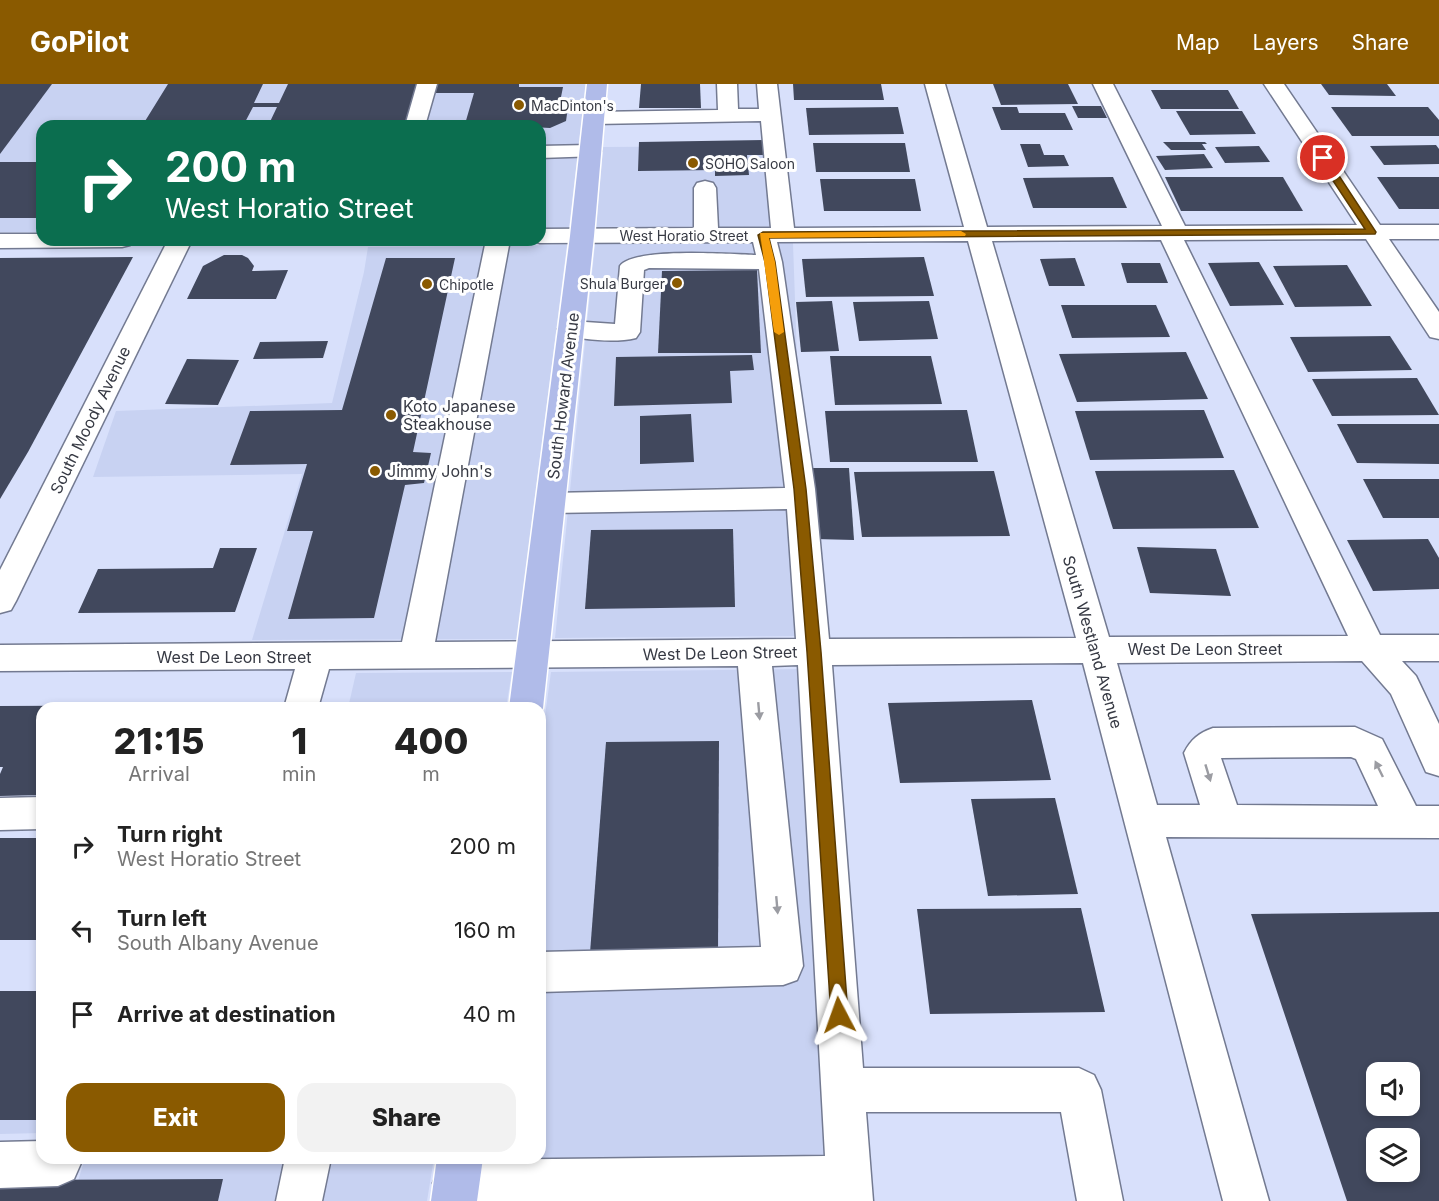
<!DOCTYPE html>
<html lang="en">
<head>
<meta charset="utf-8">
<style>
	body { margin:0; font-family:Inter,sans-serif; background:#f2f2f2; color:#222; height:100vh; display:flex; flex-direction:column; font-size:22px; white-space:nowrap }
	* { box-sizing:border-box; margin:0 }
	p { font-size:20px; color:#767676 }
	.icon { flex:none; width:33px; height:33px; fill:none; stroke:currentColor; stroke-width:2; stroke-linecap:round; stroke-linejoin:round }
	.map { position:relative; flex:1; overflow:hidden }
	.side { position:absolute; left:36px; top:618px; width:510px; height:462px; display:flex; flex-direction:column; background:#fff; border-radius:18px; box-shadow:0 3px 9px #0003 }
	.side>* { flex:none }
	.top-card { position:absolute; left:36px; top:36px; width:510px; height:126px; border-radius:18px; box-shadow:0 3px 9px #0003; background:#0b6e4f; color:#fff; overflow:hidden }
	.fabs { position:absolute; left:1366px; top:978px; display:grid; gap:12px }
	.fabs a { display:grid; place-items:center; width:54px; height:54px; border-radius:12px; background:#fff; box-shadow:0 3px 9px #0003; font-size:30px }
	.pin { position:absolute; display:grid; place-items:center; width:51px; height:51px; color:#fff; margin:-26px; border:3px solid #fff; border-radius:50%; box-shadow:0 2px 6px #0007 }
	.me { position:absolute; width:66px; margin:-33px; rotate:356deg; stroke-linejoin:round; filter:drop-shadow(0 0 4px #0008) }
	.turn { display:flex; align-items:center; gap:21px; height:126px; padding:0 30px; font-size:27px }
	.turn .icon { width:78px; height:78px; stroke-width:2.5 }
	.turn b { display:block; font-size:42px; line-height:51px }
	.eta { display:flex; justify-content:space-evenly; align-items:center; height:102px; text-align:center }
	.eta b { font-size:36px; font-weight:800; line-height:42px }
	.cta { display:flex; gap:12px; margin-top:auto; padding:12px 30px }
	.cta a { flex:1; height:69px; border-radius:18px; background:#8a5a00; color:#fff; font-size:24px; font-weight:800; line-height:69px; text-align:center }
	.cta a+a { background:#f2f2f2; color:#222 }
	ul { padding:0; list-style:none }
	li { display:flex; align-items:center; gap:18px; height:84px; padding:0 30px }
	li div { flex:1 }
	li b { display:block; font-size:22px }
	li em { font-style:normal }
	header { display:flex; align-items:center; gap:36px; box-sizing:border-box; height:84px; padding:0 30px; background:#8a5a00; color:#fff }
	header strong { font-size:28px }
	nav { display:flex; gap:33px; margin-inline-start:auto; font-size:21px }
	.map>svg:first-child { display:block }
	.built { fill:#c8d2f2 }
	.building { fill:#41485d; fill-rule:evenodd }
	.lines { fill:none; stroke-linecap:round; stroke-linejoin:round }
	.minor-casing { stroke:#737a91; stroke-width:3 }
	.major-casing { stroke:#fff; stroke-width:3 }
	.minor { fill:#fff; fill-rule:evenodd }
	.major { fill:#b0bbe9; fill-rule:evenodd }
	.oneway { fill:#9b9ca2 }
	.route { fill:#8a5a00; stroke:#5a3a00; stroke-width:1.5 }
	.slow { fill:#f59e0b }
	.poi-dot { fill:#8a5a00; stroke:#fff; stroke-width:2 }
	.labels { text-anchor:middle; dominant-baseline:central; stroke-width:6; stroke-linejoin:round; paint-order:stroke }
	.far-poi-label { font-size:14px; fill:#373a44; stroke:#fff; text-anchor:start }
	.far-street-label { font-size:14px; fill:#373a44; stroke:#fff }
	.street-label { font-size:16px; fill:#373a44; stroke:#fff }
	.poi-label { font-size:16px; fill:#373a44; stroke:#fff; text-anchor:start }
</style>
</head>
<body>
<header>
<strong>GoPilot</strong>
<nav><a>Map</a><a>Layers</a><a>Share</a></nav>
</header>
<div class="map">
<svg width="1439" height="1117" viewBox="0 0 1439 1117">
	<rect width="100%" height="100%" fill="#d8e0fb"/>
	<g class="built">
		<path d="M0 0H586L569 144H540V42H42V148H0Z"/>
		<path d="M785 62 792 142 596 143 603 63Z"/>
		<path d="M793 159 807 552 555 554 595 160Z"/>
		<path d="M567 161 517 555 252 556 302 390 93 393 116 327 332 319 364 188 368 163Z"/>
		<path d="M808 585 833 1117H480L486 1074H540V668L551 588Z"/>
		<path d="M512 588 506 624H348L356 589Z"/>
		<path d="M42 1023V1049L0 1050V1025Z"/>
		<path d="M85 1074H434L427 1117H0V1112L74 1110Z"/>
	</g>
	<g class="building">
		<path d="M0 0H52L0 70Z"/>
		<path d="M168 0H263L254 19H279L288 0H418L404 42H268L277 23H253L243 42H142Z"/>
		<path d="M438 0H519V3H563L559 23H568L566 37 550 44 513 42 514 40H465L474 9H435Z"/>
		<path d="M641 0H700L701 24H639Z"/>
		<path d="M793 0H881L884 16H794Z"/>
		<path d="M993 0H1068L1078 20 1001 21Z"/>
		<path d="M1321 0H1387L1396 12 1329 11Z"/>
		<path d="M1151 6H1228L1239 25H1161Z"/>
		<path d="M1072 22H1101L1107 34H1078Z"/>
		<path d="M898 23 904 50 809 51 806 24Z"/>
		<path d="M992 23H1017L1019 29H1065L1073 46H1001Z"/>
		<path d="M1331 23H1428L1439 36V52H1352Z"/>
		<path d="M1176 27H1242L1256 50 1190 51Z"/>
		<path d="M767 56 768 71H747L749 91 715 92V86L638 87 639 58Z"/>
		<path d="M1163 58H1205L1207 60H1202L1206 66H1171Z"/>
		<path d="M813 59H905L910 88H816Z"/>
		<path d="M1020 60H1040L1044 71H1064L1069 82 1028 83Z"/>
		<path d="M1436 61 1439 65V80L1384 81 1370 62Z"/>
		<path d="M1259 62 1270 78 1225 79 1215 63Z"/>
		<path d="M1204 70 1213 84 1165 86 1156 72Z"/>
		<rect x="0" y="78" width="42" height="56"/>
		<path d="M1113 93 1127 124H1033L1023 94Z"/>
		<path d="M1165 93H1283L1303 127H1181Z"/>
		<path d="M1377 93H1439V125H1399Z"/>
		<path d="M820 95H915L921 127H824Z"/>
		<path d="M224 171H242L248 174 254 182 252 187 288 186 276 215H187L203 182Z"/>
		<path d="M133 173 28 368 0 415V174Z"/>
		<path d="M924 173 934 212 806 213 802 175Z"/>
		<path d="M386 174H455L413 368 431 369 424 399 405 401 374 534 288 535 313 447H287L307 380 230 381 250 327 342 326Z"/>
		<path d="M1075 174 1085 202H1049L1040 175Z"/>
		<path d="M1259 178 1284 221 1230 222 1208 179Z"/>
		<path d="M1121 179H1160L1168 199H1127Z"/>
		<path d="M1347 181 1372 222 1295 223 1273 182Z"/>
		<path d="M757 186 761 269H658L662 187Z"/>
		<path d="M832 217 839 267 801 268 796 218Z"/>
		<path d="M929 217 938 255 859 257 853 218Z"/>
		<path d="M1061 221H1156L1170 253 1072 254Z"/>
		<path d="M1390 252 1412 286 1308 288 1290 253Z"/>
		<path d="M328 257 323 274 253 275 260 258Z"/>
		<path d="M1186 268 1208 315 1077 318 1059 270Z"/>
		<path d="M752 271 754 286 730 287 732 319 614 322 616 273Z"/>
		<path d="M830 272H931L942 320 835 321Z"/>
		<path d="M187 275 239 276 218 321 165 320Z"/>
		<path d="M1417 294 1439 331 1332 332 1312 295Z"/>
		<path d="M967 326 978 378H830L825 327Z"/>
		<path d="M1204 326 1224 374 1090 376 1075 327Z"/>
		<path d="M691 330 694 378 640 380V332Z"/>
		<path d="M1337 340H1439V380L1357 379Z"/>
		<path d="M812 384H849L854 456 815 455Z"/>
		<path d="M1234 386 1259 444 1113 445 1095 387Z"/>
		<path d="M994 387 1010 452 862 453 854 388Z"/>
		<path d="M1363 395H1439V434H1383Z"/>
		<path d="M733 445 735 523 585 525 591 446Z"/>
		<path d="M1428 455 1439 474V505L1373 507 1347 456Z"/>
		<path d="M1137 463 1216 465 1231 512 1150 509Z"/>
		<path d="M220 464H257L235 528 78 529 98 485 213 484Z"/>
		<path d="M1032 616 1051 696 900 699 888 619Z"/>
		<path d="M228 621 227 624H42V711L0 712V690L3 683H0V622Z"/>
		<path d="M719 657 718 869H590L606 658Z"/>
		<path d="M1055 714 1078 810 988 812 971 715Z"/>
		<rect x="0" y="754" width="42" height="102"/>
		<path d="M1081 824 1105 928 930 930 917 825Z"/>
		<path d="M1439 828V1117H1347L1251 830ZM1377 988H1410V1022H1377ZM1377 1054H1410V1088H1377Z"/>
		<rect x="0" y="907" width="42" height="129"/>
		<path d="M223 1095 218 1117H0V1096Z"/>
	</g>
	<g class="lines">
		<defs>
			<g id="minor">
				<path d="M417 0H437L425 42H405Z"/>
				<path d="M717 0H737L738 25H759L757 0H777L794 144 964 143 925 0H945L987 143 1162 142 1093 0H1113L1185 142 1357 141 1264 0H1284L1380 141H1439V155H1389L1439 228V255L1430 253 1366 155 1184 156 1380 551H1439V577H1402L1416 592 1439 640V692L1426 688 1391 610 1362 577 1117 579 1157 721H1200L1184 669C1191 655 1199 649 1213 644L1355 643 1382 655 1416 722H1439V754L1166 753 1269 1117H1223L1083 579 832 581 863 984H1079L1094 991 1101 1006 1123 1117H1077L1061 1028H866L873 1117H444L440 1115 433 1099 440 1083 456 1076 825 1072 798 581 772 582 803 882 797 896 783 901 540 908V868L761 863 738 582 329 585 318 624H284L295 585 0 587V561L402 558 486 156H510L435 558 796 555 787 425 551 429 540 426 536 419 540 412 551 409 785 404 759 185 649 184 644 186 640 248 636 254C615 259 583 256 562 250L558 245 562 240 571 237 615 240 620 182C633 163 731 170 756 171L753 158 540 159 531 156H540V145L694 144V104L697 99 705 97 713 99 716 104 718 144H771L761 37 594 40 587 38 584 34 587 30 594 28 718 26ZM1161 156 1348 552 1109 553 992 157ZM968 157 1076 554 829 555 815 405 782 178 777 158ZM1351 673 1356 675 1378 722 1237 721 1221 674Z"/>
				<path d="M590 61 598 62 601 67 598 72 540 74V62Z"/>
				<path d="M0 150H42V156H134L130 161 122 163 0 164Z"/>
				<path d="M168 156H192L16 517 11 526 0 529V486Z"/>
				<path d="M42 713V745L0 746V714Z"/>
				<path d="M42 1057V1074H79L81 1079 74 1095 58 1102 0 1104V1058Z"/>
				<path d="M285 1074H331L322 1117H276Z"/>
			</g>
			<g id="major">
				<path d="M587 0H607L594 152 543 624 540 630V624H509L570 152Z"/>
				<path d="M437 1074H483L477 1117H431Z"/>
			</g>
		</defs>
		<use href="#minor" class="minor-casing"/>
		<use href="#major" class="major-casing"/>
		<use href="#minor" class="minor"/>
		<use href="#major" class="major"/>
	</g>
	<defs><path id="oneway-solid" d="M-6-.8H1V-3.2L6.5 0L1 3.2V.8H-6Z" transform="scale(1.5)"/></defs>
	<g class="oneway">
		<use href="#oneway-solid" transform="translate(759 627) rotate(85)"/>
		<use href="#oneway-solid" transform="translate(1379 685) rotate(-116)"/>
		<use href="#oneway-solid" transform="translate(1208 689) rotate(73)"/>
		<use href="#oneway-solid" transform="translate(777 821) rotate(85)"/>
	</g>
	<path class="route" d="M1323 71 1326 72 1376 148 1375 150 769 154 775 178 806 405 821 568 848 931 845 937 839 940 833 937 831 931 807 568 794 405 765 178 758 151 763 148 1365 145 1318 74Z"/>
	<path class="slow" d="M961 147 966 150 965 152 769 154 775 178 784 248 779 251 774 248 760 149Z"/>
	<g class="poi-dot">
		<circle cx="519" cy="21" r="6"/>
		<circle cx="693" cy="79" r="6"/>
		<circle cx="677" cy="199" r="6"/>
		<circle cx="427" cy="200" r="6"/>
		<circle cx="391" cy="331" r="6"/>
		<circle cx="375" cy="387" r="6"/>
	</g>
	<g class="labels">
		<g class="far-poi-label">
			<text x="531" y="21">MacDinton's</text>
			<text x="705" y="79">SOHO Saloon</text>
			<text x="665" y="199" text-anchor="end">Shula Burger</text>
			<text x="439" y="200">Chipotle</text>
		</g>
		<g class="far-street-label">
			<text x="684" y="151">West Horatio Street</text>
		</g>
		<g class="street-label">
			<text transform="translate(563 312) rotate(-83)">South Howard Avenue</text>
			<text transform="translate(90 336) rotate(-64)">South Moody Avenue</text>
			<text transform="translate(1093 558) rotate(74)">South Westland Avenue</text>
			<text x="1205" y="565">West De Leon Street</text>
			<text transform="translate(720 569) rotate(-1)">West De Leon Street</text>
			<text x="234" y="573">West De Leon Street</text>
		</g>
		<g class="poi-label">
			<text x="403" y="322">Koto Japanese<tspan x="403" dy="18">Steakhouse</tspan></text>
			<text x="387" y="387">Jimmy John's</text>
		</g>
	</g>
</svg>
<div class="fabs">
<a><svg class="icon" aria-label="sound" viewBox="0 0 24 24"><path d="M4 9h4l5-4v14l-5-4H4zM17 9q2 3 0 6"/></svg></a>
<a><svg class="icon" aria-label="layers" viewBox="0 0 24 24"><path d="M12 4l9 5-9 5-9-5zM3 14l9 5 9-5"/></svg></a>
</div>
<div class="pin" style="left:1323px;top:74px;background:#d93025"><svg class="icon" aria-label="arrive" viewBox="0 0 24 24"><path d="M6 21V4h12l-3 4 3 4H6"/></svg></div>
<svg class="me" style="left:839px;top:931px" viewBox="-20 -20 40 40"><path d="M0-17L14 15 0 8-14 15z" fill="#8a5a00" stroke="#fff" stroke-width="4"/></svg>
<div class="top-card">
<div class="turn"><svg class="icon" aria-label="right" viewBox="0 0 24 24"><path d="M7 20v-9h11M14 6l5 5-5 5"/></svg><div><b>200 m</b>West Horatio Street</div></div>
</div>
<section class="side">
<div class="eta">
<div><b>21:15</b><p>Arrival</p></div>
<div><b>1</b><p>min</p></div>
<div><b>400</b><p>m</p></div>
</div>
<ul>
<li><svg class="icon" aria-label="right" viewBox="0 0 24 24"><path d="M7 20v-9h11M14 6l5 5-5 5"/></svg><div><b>Turn right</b><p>West Horatio Street</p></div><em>200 m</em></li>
<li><svg class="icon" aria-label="left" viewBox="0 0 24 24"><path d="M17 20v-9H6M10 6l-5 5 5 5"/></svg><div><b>Turn left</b><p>South Albany Avenue</p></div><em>160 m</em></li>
<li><svg class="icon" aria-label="arrive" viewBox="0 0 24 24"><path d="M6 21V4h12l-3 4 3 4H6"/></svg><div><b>Arrive at destination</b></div><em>40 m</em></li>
</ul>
<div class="cta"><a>Exit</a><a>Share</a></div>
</section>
</div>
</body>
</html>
